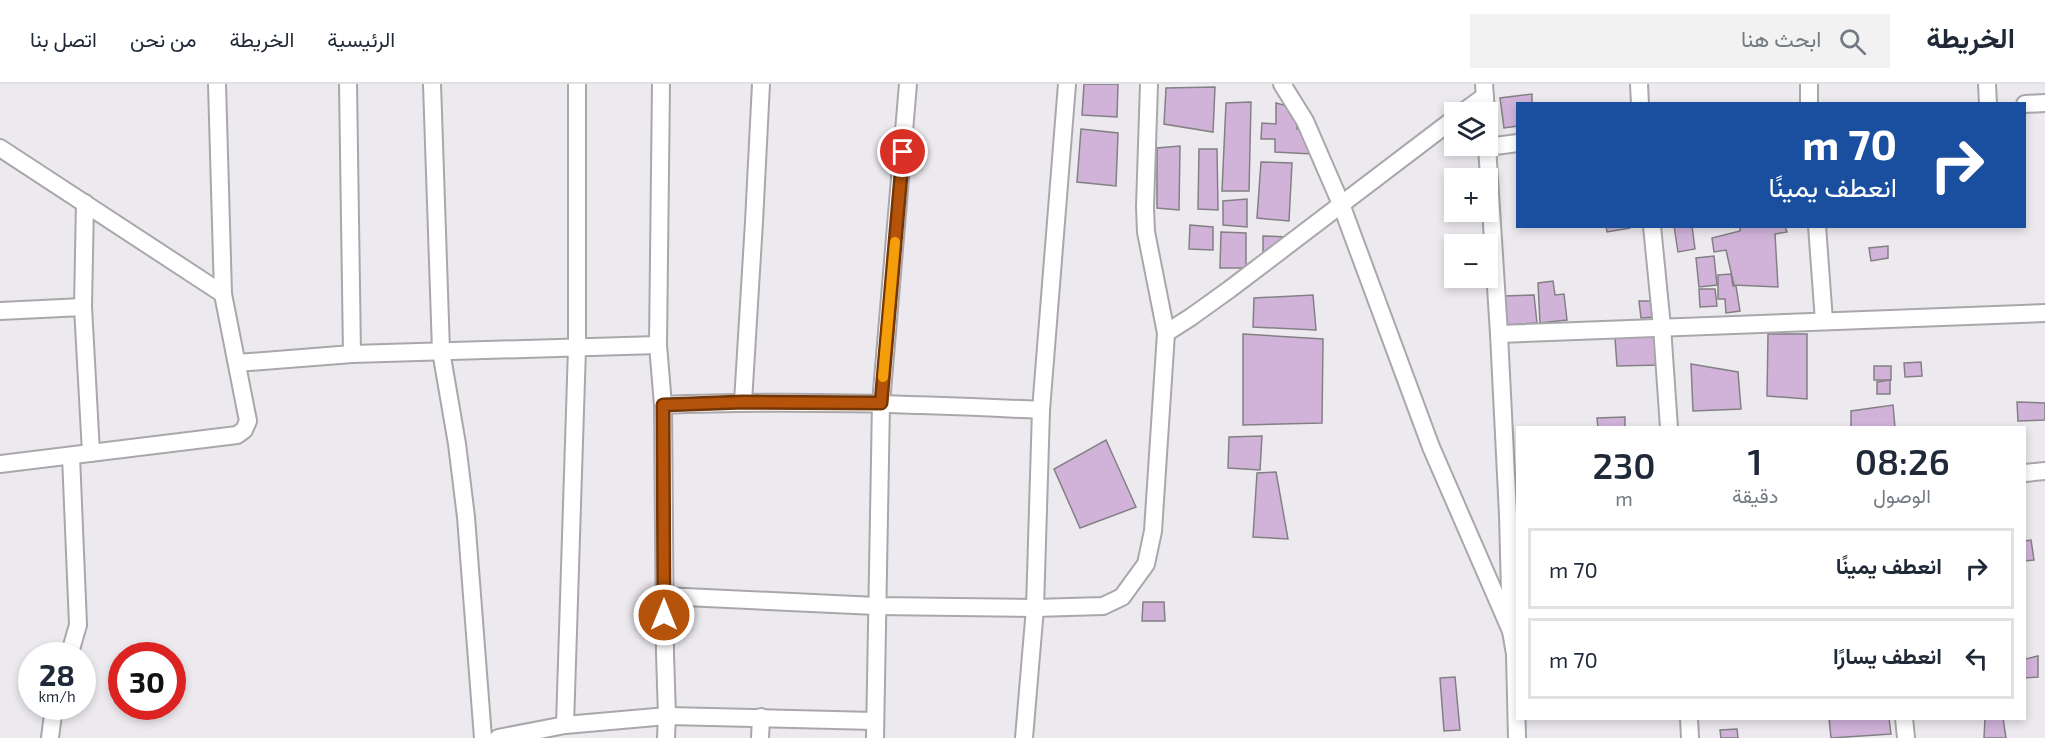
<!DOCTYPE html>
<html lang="ar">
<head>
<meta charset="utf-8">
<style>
	body { margin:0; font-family:"Exo 2",Vazirmatn,sans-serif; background:#f2f2f3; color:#1f2937; direction:rtl; height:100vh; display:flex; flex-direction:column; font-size:22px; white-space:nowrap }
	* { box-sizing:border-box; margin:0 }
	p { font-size:20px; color:#747a83 }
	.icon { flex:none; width:33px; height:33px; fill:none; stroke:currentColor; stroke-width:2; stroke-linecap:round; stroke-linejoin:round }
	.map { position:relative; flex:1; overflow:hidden; direction:ltr }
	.panel { position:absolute; left:1516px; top:342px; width:510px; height:294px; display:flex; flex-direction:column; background:#fff; border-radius:0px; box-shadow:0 3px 9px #0003; direction:rtl }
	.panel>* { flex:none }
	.banner { position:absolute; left:1516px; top:18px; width:510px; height:126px; border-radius:0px; box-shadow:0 3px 9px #0003; direction:rtl; background:#1a4fa0; color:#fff; overflow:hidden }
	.fabs { position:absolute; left:1444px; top:18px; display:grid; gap:12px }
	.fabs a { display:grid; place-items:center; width:54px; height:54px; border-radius:0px; background:#fff; box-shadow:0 3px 9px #0003; font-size:30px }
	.speed { position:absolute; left:18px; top:558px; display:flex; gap:12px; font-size:30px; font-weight:700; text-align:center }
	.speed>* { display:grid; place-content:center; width:78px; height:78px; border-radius:50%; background:#fff; box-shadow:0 3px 9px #0003; line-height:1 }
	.speed small { font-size:15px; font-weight:400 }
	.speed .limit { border:9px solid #d22; background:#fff; color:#111 }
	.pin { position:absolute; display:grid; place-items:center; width:51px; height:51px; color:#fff; margin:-26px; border:3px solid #fff; border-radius:50%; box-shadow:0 2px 6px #0007 }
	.me { position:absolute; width:66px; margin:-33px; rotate:0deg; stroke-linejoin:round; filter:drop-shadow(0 0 4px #0008) }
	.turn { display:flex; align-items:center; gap:21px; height:126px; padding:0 30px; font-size:27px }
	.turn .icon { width:78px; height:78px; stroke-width:2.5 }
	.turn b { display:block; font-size:42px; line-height:51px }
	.eta { display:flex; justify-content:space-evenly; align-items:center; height:102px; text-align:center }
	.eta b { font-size:36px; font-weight:600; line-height:42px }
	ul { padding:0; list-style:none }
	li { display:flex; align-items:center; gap:18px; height:81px; margin:0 12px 9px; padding:0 18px; border:3px solid #e0e1e3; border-radius:0px }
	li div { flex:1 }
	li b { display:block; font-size:22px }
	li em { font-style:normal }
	header { display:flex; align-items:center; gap:36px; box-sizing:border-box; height:84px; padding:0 30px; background:#fff; border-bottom:2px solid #e0e1e3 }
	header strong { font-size:28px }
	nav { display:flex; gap:33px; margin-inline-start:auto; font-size:21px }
	.search { width:420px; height:54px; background:#f2f2f3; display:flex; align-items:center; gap:15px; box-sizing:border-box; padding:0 21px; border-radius:0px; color:#747a83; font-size:22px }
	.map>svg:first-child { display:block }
	.building { fill:#d1b3da; stroke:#838084; stroke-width:1.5 }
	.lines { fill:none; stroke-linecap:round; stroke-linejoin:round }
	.minor-casing { stroke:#aaa7ab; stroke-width:20 }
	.minor { stroke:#fff; stroke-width:16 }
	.route-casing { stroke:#753606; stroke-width:15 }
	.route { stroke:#b45309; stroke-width:10 }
	.slow { stroke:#f59e0b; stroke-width:10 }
</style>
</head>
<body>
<header>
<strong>الخريطة</strong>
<div class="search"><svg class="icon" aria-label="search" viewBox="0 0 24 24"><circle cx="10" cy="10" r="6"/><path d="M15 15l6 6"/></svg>ابحث هنا</div>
<nav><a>الرئيسية</a><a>الخريطة</a><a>من نحن</a><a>اتصل بنا</a></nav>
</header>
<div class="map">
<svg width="2045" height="654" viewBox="0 0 2045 654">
	<rect width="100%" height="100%" fill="#edeaef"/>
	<g class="building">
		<path d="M1084 0H1118L1117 33 1082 31Z"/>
		<path d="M1215 3 1213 48 1164 40 1166 4Z"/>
		<path d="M1532 10V20H1518V42L1504 44 1500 14Z"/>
		<path d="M1251 18 1249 107H1222L1226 19Z"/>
		<path d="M1276 19 1295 24 1297 45 1308 47 1312 70 1275 68V55H1261L1262 39 1276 40Z"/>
		<path d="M1081 45 1118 49 1116 102 1077 98Z"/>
		<path d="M1180 62 1179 126 1157 124V64Z"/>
		<path d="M1199 65H1217L1218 126 1198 125Z"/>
		<path d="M1261 78 1292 79 1289 137 1257 134Z"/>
		<path d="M1247 115V143L1223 141V117Z"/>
		<path d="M1190 141 1213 143V166L1189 165Z"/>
		<path d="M1606 142H1630V144L1607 148Z"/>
		<path d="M1674 142H1692L1695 165 1678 168Z"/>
		<path d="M1740 142H1785L1787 148 1775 150 1778 203 1734 201 1726 166 1714 168 1712 154 1740 147Z"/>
		<path d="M1221 148 1246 149V184H1220Z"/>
		<path d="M1263 152 1288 153 1263 172Z"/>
		<path d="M1888 162V174L1871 177 1869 164Z"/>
		<path d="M1714 172 1717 201 1699 203 1696 174Z"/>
		<path d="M1731 190 1733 202H1736L1740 227 1726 229 1725 215H1718V191Z"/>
		<path d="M1553 197 1555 211 1564 210 1567 236 1540 239 1538 199Z"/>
		<path d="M1699 205H1715L1717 222 1700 223Z"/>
		<path d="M1313 211 1316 246 1253 243 1254 214Z"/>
		<path d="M1534 211 1537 239 1505 241 1504 212Z"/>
		<path d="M1639 217H1653L1654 233 1641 234Z"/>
		<path d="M1243 250 1323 255 1322 339 1243 341Z"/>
		<path d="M1768 250H1807V315L1767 312Z"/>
		<path d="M1659 252 1661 281 1617 282 1615 254Z"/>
		<path d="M1921 278 1922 292 1905 293 1904 279Z"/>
		<path d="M1691 280 1738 288 1741 325 1693 327Z"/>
		<rect x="1874" y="282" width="17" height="14"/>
		<path d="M1890 296V310H1877V298Z"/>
		<path d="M2017 318 2045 319V336L2018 337Z"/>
		<path d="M1893 321 1895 344H1851V327Z"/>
		<path d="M1625 333V344H1598L1597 334Z"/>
		<path d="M1262 352 1260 386 1228 384 1229 353Z"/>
		<path d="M1106 356 1136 423 1080 444 1054 385Z"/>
		<path d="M1276 388 1288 455 1253 453 1257 389Z"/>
		<path d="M2031 456 2034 476 2025 477V457Z"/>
		<path d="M1143 518H1164L1165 537H1142Z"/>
		<path d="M2038 572V593L2025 594V575Z"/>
		<path d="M1455 593 1460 646 1444 647 1440 594Z"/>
		<path d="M1829 634H1889L1891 650 1831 654Z"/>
		<path d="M1985 634H2003L2006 654H1984Z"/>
		<path d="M1737 645 1738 654H1721L1720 646Z"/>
	</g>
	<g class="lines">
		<defs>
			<g id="minor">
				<path d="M348 0 352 270"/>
				<path d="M432 0 441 267 457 360 466 433 483 654"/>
				<path d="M661 0 658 261 663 321 665 570 667 632 666 654"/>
				<path d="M1282 0 1305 37 1341 120 1431 363 1511 547"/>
				<path d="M1484 0 1486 28"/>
				<path d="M1639 0 1640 20"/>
				<path d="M1809 0V20"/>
				<path d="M1987 0 1988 20"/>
				<path d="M2025 20 2045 19"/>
				<path d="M1463 28 1485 12"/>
				<path d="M1487 62 1499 250 1508 431 1511 547 1515 570 1517 654"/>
				<path d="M1487 63 1518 59"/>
				<path d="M0 64 223 210"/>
				<path d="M1652 142 1662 243 1669 344"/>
				<path d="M1817 142 1824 237"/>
				<path d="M83 223 85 119"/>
				<path d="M0 227 83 223 91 369"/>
				<path d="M1166 249 1191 233 1230 205 1455 34"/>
				<path d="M1499 250 2045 229"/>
				<path d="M237 279 352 270 658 261"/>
				<path d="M743 318 754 138 761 0"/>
				<path d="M663 321C789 316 915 320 1041 326"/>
				<path d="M0 380 237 351 244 346 248 337 223 210 217 0"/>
				<path d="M2025 389 2045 387"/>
				<path d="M664 512 876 522 1035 524 1103 522 1122 513 1146 480 1153 447 1166 249 1146 148 1145 123 1149 0"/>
				<path d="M69 572 78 541 71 372"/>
				<path d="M1689 634 1690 654"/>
				<path d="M1904 634 1906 654"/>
				<path d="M565 641 577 264V0"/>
				<path d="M50 654 54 622"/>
				<path d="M498 654 565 641 667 632 875 637"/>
				<path d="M760 654 761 633"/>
				<path d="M875 654 881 319 908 0"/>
				<path d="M1024 654 1035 524 1041 326 1067 0"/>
			</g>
		</defs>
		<use href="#minor" class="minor-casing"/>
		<use href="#minor" class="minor"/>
	</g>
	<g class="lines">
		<defs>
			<path id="route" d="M664 531 663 321 743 318 881 319 903 68"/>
		</defs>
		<use href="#route" class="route-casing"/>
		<use href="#route" class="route"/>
		<path class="slow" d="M883 293 895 158"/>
	</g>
</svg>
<div class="fabs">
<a><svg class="icon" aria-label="layers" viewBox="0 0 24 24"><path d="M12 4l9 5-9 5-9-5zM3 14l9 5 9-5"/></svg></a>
<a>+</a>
<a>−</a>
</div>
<div class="speed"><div>28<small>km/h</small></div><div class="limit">30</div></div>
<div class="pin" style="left:903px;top:68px;background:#d93025"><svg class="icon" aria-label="arrive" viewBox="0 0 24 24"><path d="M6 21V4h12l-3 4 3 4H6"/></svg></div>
<svg class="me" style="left:664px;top:531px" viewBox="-20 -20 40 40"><circle r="17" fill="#b45309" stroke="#fff" stroke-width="3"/><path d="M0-11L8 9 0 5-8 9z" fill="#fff"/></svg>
<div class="banner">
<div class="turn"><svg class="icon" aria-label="right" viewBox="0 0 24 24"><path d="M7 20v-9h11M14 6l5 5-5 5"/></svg><div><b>70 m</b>انعطف يمينًا</div></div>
</div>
<section class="panel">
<div class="eta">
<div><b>08:26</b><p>الوصول</p></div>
<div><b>1</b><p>دقيقة</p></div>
<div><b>230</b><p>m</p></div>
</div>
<ul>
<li><svg class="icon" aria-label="right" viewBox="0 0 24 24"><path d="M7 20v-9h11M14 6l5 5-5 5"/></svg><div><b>انعطف يمينًا</b></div><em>70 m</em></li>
<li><svg class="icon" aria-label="left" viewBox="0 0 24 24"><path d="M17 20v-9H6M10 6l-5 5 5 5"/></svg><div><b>انعطف يسارًا</b></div><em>70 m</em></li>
</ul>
</section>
</div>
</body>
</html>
